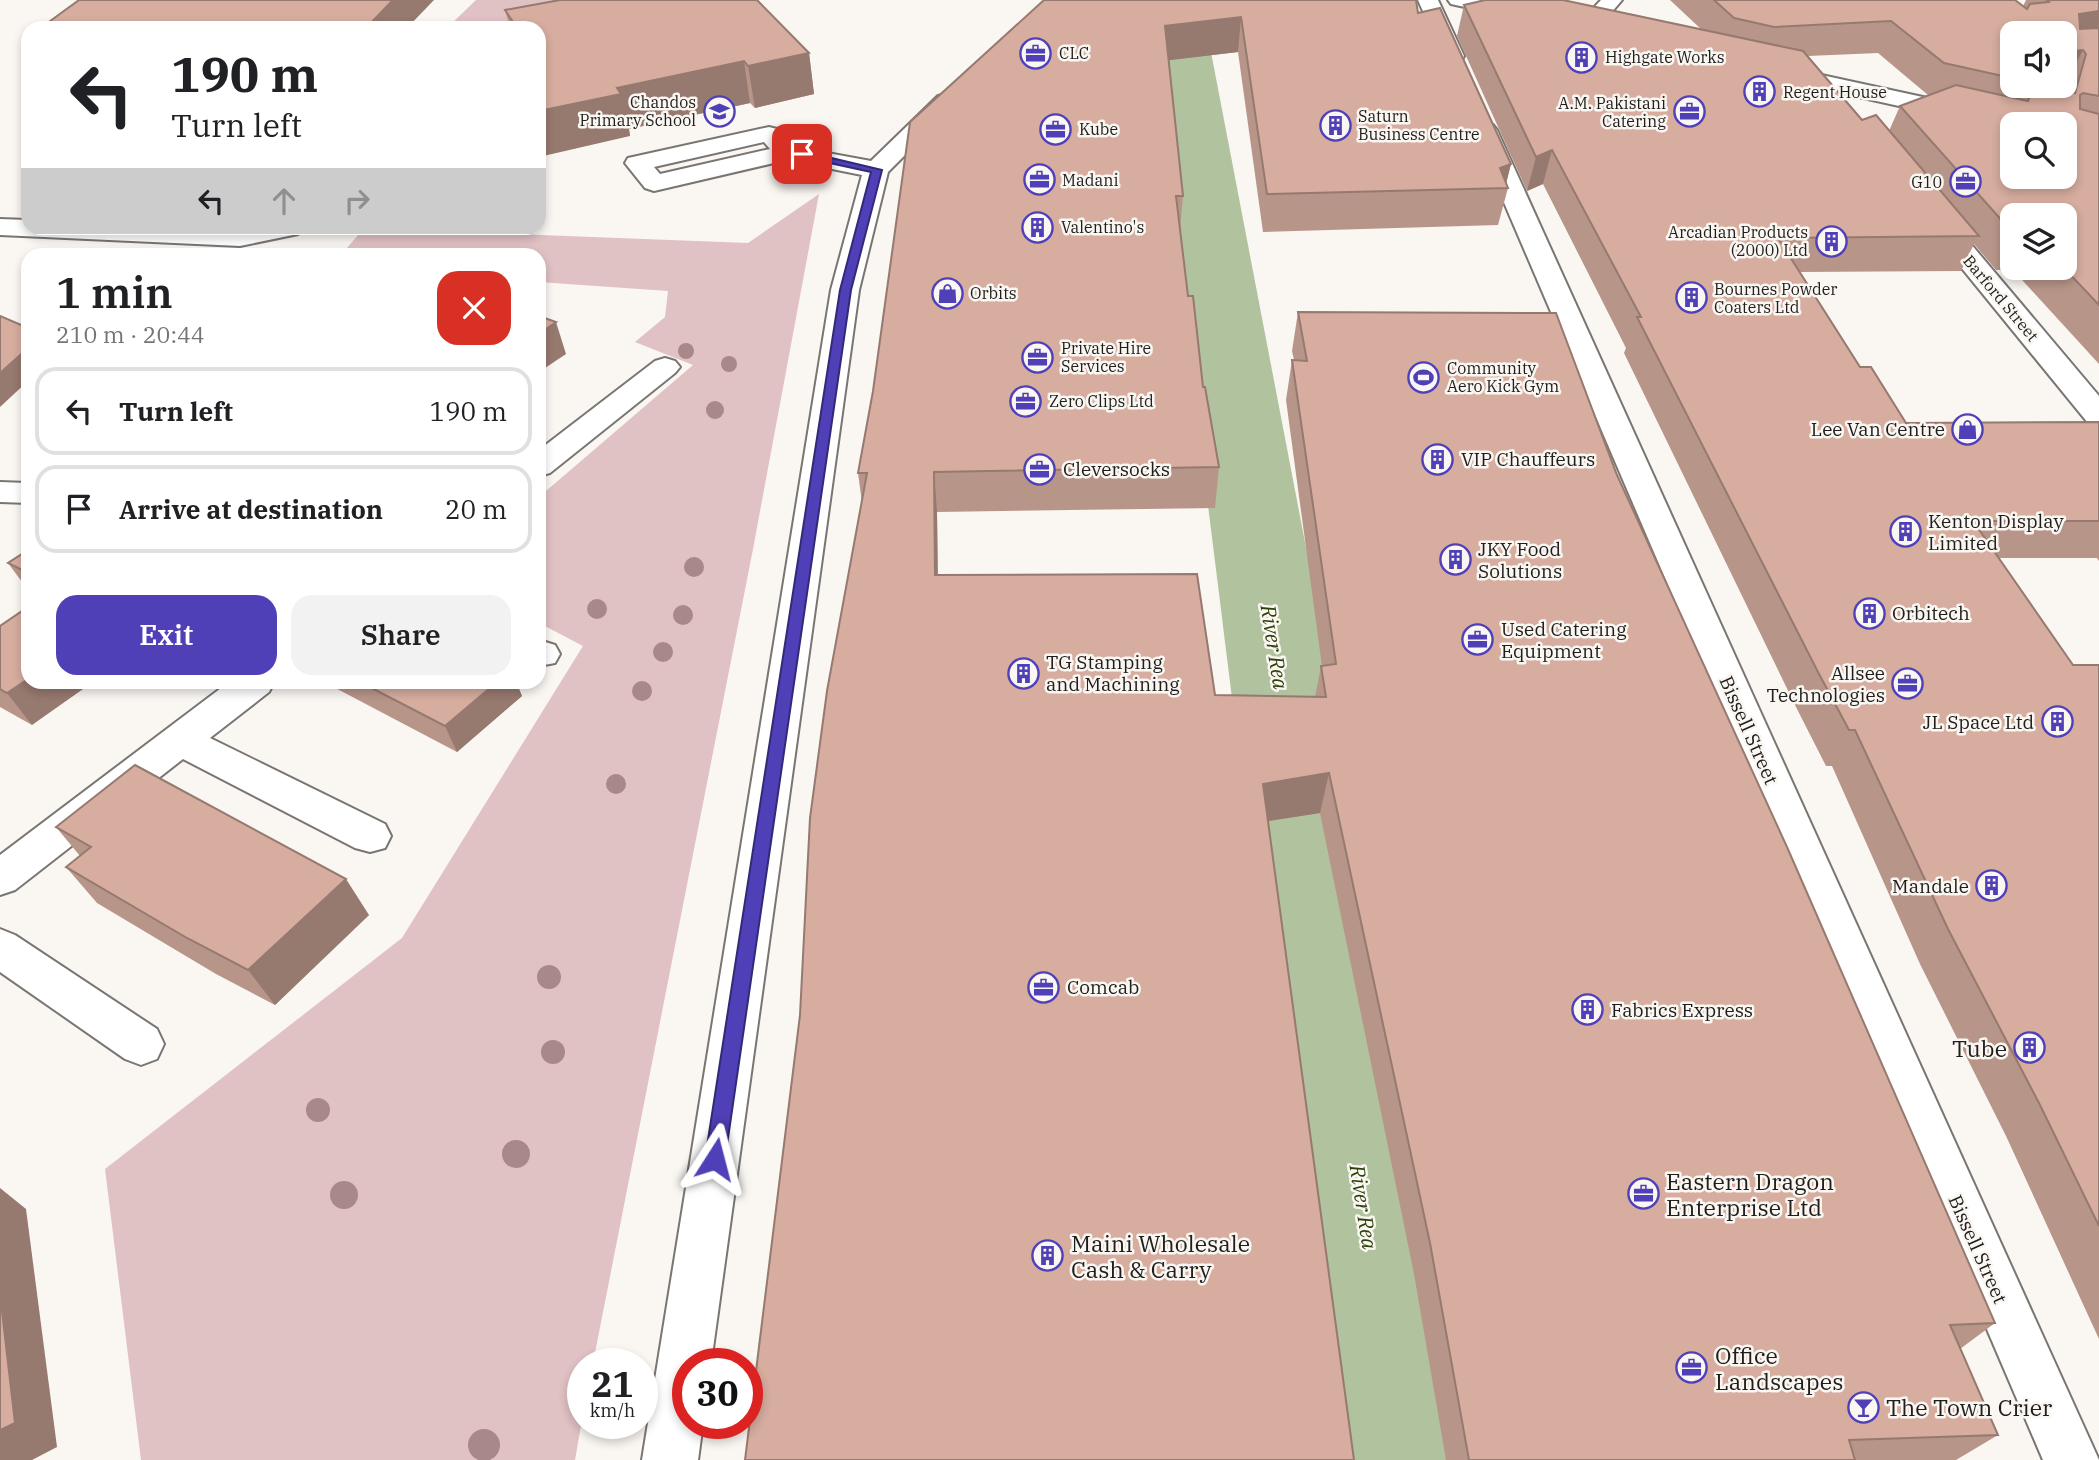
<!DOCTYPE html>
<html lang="en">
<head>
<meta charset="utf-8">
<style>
	body { margin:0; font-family:"IBM Plex Serif",serif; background:#f2f2f2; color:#202124; height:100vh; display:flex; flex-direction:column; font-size:26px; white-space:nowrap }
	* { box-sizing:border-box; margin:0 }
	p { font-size:23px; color:#757577 }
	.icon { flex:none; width:38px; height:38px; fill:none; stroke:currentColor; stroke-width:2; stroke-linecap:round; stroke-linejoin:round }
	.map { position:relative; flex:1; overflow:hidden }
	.panel { position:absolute; left:21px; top:248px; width:525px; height:441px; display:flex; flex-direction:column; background:#fff; border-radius:21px; box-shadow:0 4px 10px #0003 }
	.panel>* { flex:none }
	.top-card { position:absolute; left:21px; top:21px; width:525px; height:214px; border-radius:21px; box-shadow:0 4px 10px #0003; background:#fff; color:#202124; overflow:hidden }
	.controls { position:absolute; left:2000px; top:21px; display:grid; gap:14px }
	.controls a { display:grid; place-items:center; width:77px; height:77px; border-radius:14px; background:#fff; box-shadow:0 4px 10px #0003; font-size:35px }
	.speed { position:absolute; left:567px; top:1348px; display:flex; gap:14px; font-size:35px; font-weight:700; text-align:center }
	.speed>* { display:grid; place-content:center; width:91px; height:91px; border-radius:50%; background:#fff; box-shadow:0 4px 10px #0003; line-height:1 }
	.speed small { font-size:18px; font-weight:400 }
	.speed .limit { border:10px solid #d22; background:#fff; color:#111 }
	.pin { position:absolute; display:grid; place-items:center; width:60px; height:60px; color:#fff; margin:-30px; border-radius:14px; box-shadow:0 4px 10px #0006 }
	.me { position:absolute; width:77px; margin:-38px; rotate:9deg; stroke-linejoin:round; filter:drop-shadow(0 0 5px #0008) }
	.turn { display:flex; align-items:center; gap:24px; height:147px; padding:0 35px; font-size:32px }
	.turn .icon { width:91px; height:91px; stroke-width:2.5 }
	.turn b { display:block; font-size:49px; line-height:60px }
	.lanes { display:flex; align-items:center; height:66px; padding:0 35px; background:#0003; justify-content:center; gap:35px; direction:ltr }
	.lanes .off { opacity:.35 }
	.round { display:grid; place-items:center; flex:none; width:74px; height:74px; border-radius:21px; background:#f2f2f2 }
	.head { display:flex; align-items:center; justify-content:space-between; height:119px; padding:0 35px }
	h1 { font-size:42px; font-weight:600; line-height:52px }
	.primary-button { display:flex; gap:14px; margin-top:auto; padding:14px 35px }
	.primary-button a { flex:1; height:80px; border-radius:21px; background:#4f40b7; color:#fff; font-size:28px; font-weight:600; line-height:80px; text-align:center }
	.primary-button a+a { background:#f2f2f2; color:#202124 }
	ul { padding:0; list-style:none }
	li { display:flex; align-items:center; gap:21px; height:88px; margin:0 14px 10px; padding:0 21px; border:4px solid #e0e0e0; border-radius:21px }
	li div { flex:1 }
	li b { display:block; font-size:26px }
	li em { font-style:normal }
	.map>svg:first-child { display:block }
	.green { fill:#e0c1c4 }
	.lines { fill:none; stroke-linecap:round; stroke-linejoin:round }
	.river { fill:#b1c29e; fill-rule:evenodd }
	.minor-casing { stroke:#797672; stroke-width:4 }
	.minor { fill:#fff; fill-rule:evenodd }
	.tree { fill:#a9888c }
	.wall { fill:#b89589; fill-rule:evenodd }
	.shaded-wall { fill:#96796f }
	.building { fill:#d6ad9f; stroke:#96796f; stroke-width:2; fill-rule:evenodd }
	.route { fill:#4f40b7; stroke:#332a77; stroke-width:2 }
	.labels { text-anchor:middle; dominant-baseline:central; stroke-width:5; stroke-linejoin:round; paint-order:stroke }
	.far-poi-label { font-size:16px; fill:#1f1e1c; stroke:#faf6f2; text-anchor:start }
	.far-street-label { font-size:16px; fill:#1f1e1c; stroke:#faf6f2 }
	.poi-label { font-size:19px; fill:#1f1e1c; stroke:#faf6f2; text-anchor:start }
	.street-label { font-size:19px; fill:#1f1e1c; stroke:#faf6f2 }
	.water-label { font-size:21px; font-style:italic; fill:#2c4109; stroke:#faf6f2 }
	.near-poi-label { font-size:23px; fill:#1f1e1c; stroke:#faf6f2; text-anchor:start }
</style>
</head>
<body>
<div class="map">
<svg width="2099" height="1460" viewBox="0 0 2099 1460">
	<rect width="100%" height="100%" fill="#faf6f2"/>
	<g class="green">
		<path d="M476 0H564L537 28H447Z"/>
		<path d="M819 194 753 549 593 1363H583V1414L575 1460H141L105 1169 402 938 583 646 539 623V497L693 365 635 342 665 317 668 291 539 282V256L341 255 364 228 748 243Z"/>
	</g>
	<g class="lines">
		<path class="river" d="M1145 0H1201L1481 1460H1327Z"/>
		<defs>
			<g id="minor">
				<path d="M1418 0H1438L1464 56 1461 61H1445Z"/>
				<path d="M1448 0H1488L1531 10 1535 14 1524 20 1451 4Z"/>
				<path d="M1601 0H1622L1594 33H1578L1575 28Z"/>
				<path d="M1780 66 2015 117 2023 119 2027 124H2012V131L1772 78 1769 73Z"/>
				<path d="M2065 84 2066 86 2056 124H2032L2044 86Z"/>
				<path d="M946 94 954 96 958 101 954 106 888 172 859 290 711 1363H688V1423H703L698 1460H642L831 290 862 175 787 160 654 191 645 188 625 163 628 158 769 127 777 129 795 147 871 161 938 96ZM764 142 770 149 660 174 654 167Z"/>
				<path d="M1485 123 1493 125 1497 130 2099 1460H2043L1473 130 1477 125Z"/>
				<path d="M1934 209 1943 211 2099 396V425L2088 423 1925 223 1921 217 1925 211Z"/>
				<path d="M0 219 28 220V228H302L298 234 240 246 0 235Z"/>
				<path d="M665 358 675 361 680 367 675 373 550 473 539 476V450L655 361Z"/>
				<path d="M0 482 28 483V503L0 502Z"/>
				<path d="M539 640 555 645 560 654 555 663 539 666Z"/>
				<path d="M229 682H274L269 692 210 738 385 824 391 836 385 848 370 852 355 848 183 759 15 890 0 895V855Z"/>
				<path d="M0 929 15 935 157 1029 164 1044 157 1059 141 1065 125 1059 0 972Z"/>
			</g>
		</defs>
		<use href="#minor" class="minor-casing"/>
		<use href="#minor" class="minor"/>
	</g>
	<g class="tree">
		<circle cx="686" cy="351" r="8"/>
		<circle cx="729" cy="364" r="8"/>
		<circle cx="715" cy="410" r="9"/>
		<circle cx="694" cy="567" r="10"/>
		<circle cx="597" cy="609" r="10"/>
		<circle cx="683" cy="615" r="10"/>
		<circle cx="663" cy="652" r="10"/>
		<circle cx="642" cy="691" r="10"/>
		<circle cx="616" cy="784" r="10"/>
		<circle cx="549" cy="977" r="12"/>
		<circle cx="553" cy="1052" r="12"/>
		<circle cx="318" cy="1110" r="12"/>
		<circle cx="516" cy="1154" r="14"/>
		<circle cx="344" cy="1195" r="14"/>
		<circle cx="484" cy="1445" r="16"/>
	</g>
	<g class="wall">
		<path d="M1044 0 1418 13 1511 164 1506 183 1508 188 1498 225 1263 232 1238 52 1169 60 1183 196 1180 230 1188 296 1203 387 1219 467 1215 508 937 512 938 575 1215 695 1315 697 1321 666H1322L1286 400 1292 360H1294L1292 351 1298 312 1617 475 1995 1323 1960 1349 1998 1435 1956 1460H1446L1414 1274 1320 813 1268 821 800 1015 862 503 858 473Z"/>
		<path d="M1670 0H2015L2023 6 2026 0H2099V364L2013 270H1996L1974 244 1961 271 1800 272 1860 367 1906 423 2099 422V561L2097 558H1999L2073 665H2099V1339L2006 1136 1920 964 1832 766H1826L1797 709 1624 353 1626 348 1543 184 1527 191 1457 36 1464 5 1702 30ZM2012 33 2066 82 2069 87 2067 93H2047L2042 86H2012ZM1878 53 1928 95 1900 106 1889 131 1862 120 1808 56ZM2012 215 2065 268H2012Z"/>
		<path d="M505 10 809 53 814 94 755 108 750 103 629 129 630 136 539 28H510Z"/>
		<path d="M28 550V590L8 563Z"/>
		<path d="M0 626 32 725 0 707Z"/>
		<path d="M324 682H516L522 696 457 752Z"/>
		<path d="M56 827 369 915 275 1005 216 974 97 903 66 867 80 856Z"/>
	</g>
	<g class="shaded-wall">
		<path d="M393 0H434L407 28H366Z"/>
		<path d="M2099 11V40L2065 45 2079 14Z"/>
		<path d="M1241 17 1238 52 1163 61 1165 26Z"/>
		<path d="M2083 50 2066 82H2065V52Z"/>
		<path d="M809 53 814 94 755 108 748 66Z"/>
		<path d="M744 61 750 103 629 129 630 136 539 157V111L617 88Z"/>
		<path d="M1552 150 1543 184 1527 191 1536 157Z"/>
		<path d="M1511 164 1505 188 1500 168Z"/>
		<path d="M556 322 566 354 539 372V334Z"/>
		<path d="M28 348V381L0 407V373Z"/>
		<path d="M934 472 937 512 938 616 935 575Z"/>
		<path d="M28 679V682H93L32 725 7 693Z"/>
		<path d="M497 682H516L522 696 457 752 445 726Z"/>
		<path d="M1329 773 1320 813 1256 823 1263 784Z"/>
		<path d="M346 879 369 915 275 1005 248 970Z"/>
		<path d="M0 1188 26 1209 57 1447 32 1460H0Z"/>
	</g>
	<g class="building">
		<path d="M79 0H393L366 28 42 27Z"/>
		<path d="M560 0H757L809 53 748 66 744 61 617 88 621 94 539 111V28H517L505 10Z"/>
		<path d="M1044 0H1416L1418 13 1440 8 1511 164 1500 168 1508 188 1267 194 1241 17 1165 26 1183 196H1176L1188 296H1193L1203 387H1205L1219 467 934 472 935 575 1197 574 1215 695 1326 697 1321 666 1336 664 1292 360 1307 361 1298 312 1556 313 1617 475 1787 847 1995 1323 1950 1325 1998 1435 1849 1440 1855 1460H1469L1430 1243 1329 773 1263 784 1354 1460H745L800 1015 810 818 827 691 867 473H858L873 391 910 122Z"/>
		<path d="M1485 0H1563L1803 51 1862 120 1876 115 1979 236 1778 238 1860 367H1871L1906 423 2099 422V521H1973L2073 665H2099V1226L2040 1105 1948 929 1855 730H1849L1818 672 1637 317H1641L1552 150 1536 157 1464 5Z"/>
		<path d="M1714 0H2015L2027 9 2030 4 2049 2 2047 0H2099V11L2079 14 2080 29 2099 28V96L2083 93 2080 95V109L2099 114V305L2064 268H2065V215H2012V232L1900 106 1956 85 2028 101 2031 94 2046 93 2042 86H2049L2047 93H2075L2086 54 2083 50 2065 52V33H2012V78L1944 63 1891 21 1774 27 1734 18ZM2012 124H2065V177H2012Z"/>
		<path d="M0 316 28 328V348L0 373Z"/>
		<path d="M539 316 556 322 539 334Z"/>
		<path d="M28 550V573L8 563Z"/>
		<path d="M28 607V679L7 693 0 689V626Z"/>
		<path d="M360 682H497L445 726Z"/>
		<path d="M135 765 346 879 248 970 187 938 66 867 91 847 56 827Z"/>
		<path d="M0 1294 15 1423 0 1430Z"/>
	</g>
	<path class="route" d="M802 151 882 170 851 290 725 1159 722 1165 715 1168 708 1165 705 1159 840 290 871 172 798 156Z"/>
	<defs>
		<symbol id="office-ring" viewBox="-11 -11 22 22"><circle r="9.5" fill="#faf6f2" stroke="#4f40b7" stroke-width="1.5"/><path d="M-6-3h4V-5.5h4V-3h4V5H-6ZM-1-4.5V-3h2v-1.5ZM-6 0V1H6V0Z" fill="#4f40b7"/></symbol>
		<symbol id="building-ring" viewBox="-11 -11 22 22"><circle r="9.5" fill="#faf6f2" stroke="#4f40b7" stroke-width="1.5"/><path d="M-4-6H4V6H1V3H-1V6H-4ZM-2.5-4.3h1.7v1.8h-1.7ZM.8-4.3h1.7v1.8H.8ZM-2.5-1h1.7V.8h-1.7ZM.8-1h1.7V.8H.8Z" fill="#4f40b7"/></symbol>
		<symbol id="school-ring" viewBox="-11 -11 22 22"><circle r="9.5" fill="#faf6f2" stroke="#4f40b7" stroke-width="1.5"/><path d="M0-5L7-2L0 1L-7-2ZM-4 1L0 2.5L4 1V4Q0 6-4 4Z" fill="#4f40b7"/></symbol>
		<symbol id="shop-ring" viewBox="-11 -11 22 22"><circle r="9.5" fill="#faf6f2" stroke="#4f40b7" stroke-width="1.5"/><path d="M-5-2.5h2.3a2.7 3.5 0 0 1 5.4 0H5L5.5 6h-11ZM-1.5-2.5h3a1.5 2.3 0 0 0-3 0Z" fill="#4f40b7"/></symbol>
		<symbol id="stadium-ring" viewBox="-11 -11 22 22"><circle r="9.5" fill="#faf6f2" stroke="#4f40b7" stroke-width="1.5"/><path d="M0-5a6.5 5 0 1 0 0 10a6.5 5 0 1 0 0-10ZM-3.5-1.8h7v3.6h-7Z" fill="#4f40b7"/></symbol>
		<symbol id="bar-ring" viewBox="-11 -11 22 22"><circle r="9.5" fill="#faf6f2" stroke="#4f40b7" stroke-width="1.5"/><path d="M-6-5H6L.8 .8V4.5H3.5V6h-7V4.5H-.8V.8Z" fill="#4f40b7"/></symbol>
	</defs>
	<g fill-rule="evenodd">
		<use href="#office-ring" x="1018" y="36" width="35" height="35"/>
		<use href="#building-ring" x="1564" y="40" width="35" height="35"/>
		<use href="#building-ring" x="1742" y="74" width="35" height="35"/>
		<use href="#school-ring" x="702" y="94" width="35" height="35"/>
		<use href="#office-ring" x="1672" y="94" width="35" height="35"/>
		<use href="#building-ring" x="1318" y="108" width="35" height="35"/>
		<use href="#office-ring" x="1038" y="112" width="35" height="35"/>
		<use href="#office-ring" x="1022" y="162" width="35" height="35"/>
		<use href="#office-ring" x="1948" y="164" width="35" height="35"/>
		<use href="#building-ring" x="1020" y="210" width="35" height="35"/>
		<use href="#building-ring" x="1814" y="224" width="35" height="35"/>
		<use href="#shop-ring" x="930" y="276" width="35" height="35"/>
		<use href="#building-ring" x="1674" y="280" width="35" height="35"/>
		<use href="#office-ring" x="1020" y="340" width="35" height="35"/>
		<use href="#stadium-ring" x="1406" y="360" width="35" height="35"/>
		<use href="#office-ring" x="1008" y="384" width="35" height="35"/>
		<use href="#shop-ring" x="1950" y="412" width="35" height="35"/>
		<use href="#building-ring" x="1420" y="442" width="35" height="35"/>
		<use href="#office-ring" x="1022" y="452" width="35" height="35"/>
		<use href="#building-ring" x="1888" y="514" width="35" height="35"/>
		<use href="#building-ring" x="1438" y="542" width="35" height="35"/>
		<use href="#building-ring" x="1852" y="596" width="35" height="35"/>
		<use href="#office-ring" x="1460" y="622" width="35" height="35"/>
		<use href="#building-ring" x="1006" y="656" width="35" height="35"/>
		<use href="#office-ring" x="1890" y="666" width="35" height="35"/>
		<use href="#building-ring" x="2040" y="704" width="35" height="35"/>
		<use href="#building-ring" x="1974" y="868" width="35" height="35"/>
		<use href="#office-ring" x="1026" y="970" width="35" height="35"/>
		<use href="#building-ring" x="1570" y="992" width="35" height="35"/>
		<use href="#building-ring" x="2012" y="1030" width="35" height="35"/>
		<use href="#office-ring" x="1626" y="1176" width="35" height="35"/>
		<use href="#building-ring" x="1030" y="1238" width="35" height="35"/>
		<use href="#office-ring" x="1674" y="1350" width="35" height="35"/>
		<use href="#bar-ring" x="1846" y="1390" width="35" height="35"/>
	</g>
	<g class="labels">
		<g class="far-poi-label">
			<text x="1059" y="53">CLC</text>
			<text x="1605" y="57">Highgate Works</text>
			<text x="1783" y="92">Regent House</text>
			<text x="696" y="102" text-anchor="end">Chandos<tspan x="696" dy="18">Primary School</tspan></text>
			<text x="1666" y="103" text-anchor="end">A.M. Pakistani<tspan x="1666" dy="18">Catering</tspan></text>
			<text x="1358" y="116">Saturn<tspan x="1358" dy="18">Business Centre</tspan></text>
			<text x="1079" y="129">Kube</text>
			<text x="1062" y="180">Madani</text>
			<text x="1942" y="182" text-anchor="end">G10</text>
			<text x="1061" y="227">Valentino's</text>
			<text x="1808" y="232" text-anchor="end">Arcadian Products<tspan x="1808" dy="18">(2000) Ltd</tspan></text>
			<text x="1714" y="289">Bournes Powder<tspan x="1714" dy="18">Coaters Ltd</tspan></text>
			<text x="970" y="293">Orbits</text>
			<text x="1061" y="348">Private Hire<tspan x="1061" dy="18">Services</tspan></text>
			<text x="1447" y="368">Community<tspan x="1447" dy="18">Aero Kick Gym</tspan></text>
			<text x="1049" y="401">Zero Clips Ltd</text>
		</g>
		<g class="far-street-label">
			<text transform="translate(2001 298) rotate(50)">Barford Street</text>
		</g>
		<g class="poi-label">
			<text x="1945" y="429" text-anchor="end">Lee Van Centre</text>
			<text x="1461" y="459">VIP Chauffeurs</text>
			<text x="1063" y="469">Cleversocks</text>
			<text x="1928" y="521">Kenton Display<tspan x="1928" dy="22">Limited</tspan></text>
			<text x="1478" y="549">JKY Food<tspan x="1478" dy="22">Solutions</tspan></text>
			<text x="1892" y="613">Orbitech</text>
			<text x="1501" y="629">Used Catering<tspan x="1501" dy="22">Equipment</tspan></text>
			<text x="1046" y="662">TG Stamping<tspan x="1046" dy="22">and Machining</tspan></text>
			<text x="1885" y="673" text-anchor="end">Allsee<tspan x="1885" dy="22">Technologies</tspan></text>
			<text x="2034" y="722" text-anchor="end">JL Space Ltd</text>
			<text x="1969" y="886" text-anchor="end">Mandale</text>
			<text x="1067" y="987">Comcab</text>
			<text x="1611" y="1010">Fabrics Express</text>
		</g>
		<g class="street-label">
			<text transform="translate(1749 730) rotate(66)">Bissell Street</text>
			<text transform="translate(1978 1249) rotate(66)">Bissell Street</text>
		</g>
		<g class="water-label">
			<text transform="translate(1275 647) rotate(81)">River Rea</text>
			<text transform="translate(1364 1207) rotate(81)">River Rea</text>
		</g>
		<g class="near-poi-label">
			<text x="2007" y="1048" text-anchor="end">Tube</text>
			<text x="1666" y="1181">Eastern Dragon<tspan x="1666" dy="26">Enterprise Ltd</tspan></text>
			<text x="1071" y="1243">Maini Wholesale<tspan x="1071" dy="26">Cash &amp; Carry</tspan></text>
			<text x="1715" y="1355">Office<tspan x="1715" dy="26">Landscapes</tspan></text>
			<text x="1886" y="1407">The Town Crier</text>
		</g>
	</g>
</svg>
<div class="controls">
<a><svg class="icon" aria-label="sound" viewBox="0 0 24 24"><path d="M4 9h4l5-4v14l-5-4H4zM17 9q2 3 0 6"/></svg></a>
<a><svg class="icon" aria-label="search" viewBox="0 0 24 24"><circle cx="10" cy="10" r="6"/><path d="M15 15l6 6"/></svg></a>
<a><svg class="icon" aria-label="layers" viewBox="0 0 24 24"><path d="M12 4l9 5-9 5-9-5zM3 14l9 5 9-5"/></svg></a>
</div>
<div class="speed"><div>21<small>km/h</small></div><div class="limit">30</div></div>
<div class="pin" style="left:802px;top:154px;background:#d93025"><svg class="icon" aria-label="arrive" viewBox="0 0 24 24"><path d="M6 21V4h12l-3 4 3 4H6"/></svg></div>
<svg class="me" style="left:715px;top:1159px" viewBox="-20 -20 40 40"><path d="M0-17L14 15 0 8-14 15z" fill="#4f40b7" stroke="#fff" stroke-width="4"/></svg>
<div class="top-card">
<div class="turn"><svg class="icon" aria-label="left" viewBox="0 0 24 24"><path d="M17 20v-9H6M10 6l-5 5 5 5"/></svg><div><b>190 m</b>Turn left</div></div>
<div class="lanes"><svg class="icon" aria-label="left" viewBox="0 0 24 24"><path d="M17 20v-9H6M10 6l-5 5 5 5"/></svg><svg class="icon off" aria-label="ahead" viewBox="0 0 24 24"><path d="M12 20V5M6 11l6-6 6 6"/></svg><svg class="icon off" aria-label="right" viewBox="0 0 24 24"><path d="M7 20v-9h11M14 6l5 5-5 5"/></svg></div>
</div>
<section class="panel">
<div class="head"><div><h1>1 min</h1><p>210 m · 20:44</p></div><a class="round" style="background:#d93025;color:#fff"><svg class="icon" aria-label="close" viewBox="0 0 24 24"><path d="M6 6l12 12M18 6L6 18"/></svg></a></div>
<ul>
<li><svg class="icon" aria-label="left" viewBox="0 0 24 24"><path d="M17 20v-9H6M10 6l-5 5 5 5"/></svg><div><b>Turn left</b></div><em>190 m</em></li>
<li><svg class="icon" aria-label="arrive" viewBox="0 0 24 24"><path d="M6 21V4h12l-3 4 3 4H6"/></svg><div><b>Arrive at destination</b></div><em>20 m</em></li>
</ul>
<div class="primary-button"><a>Exit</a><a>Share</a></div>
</section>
</div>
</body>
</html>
